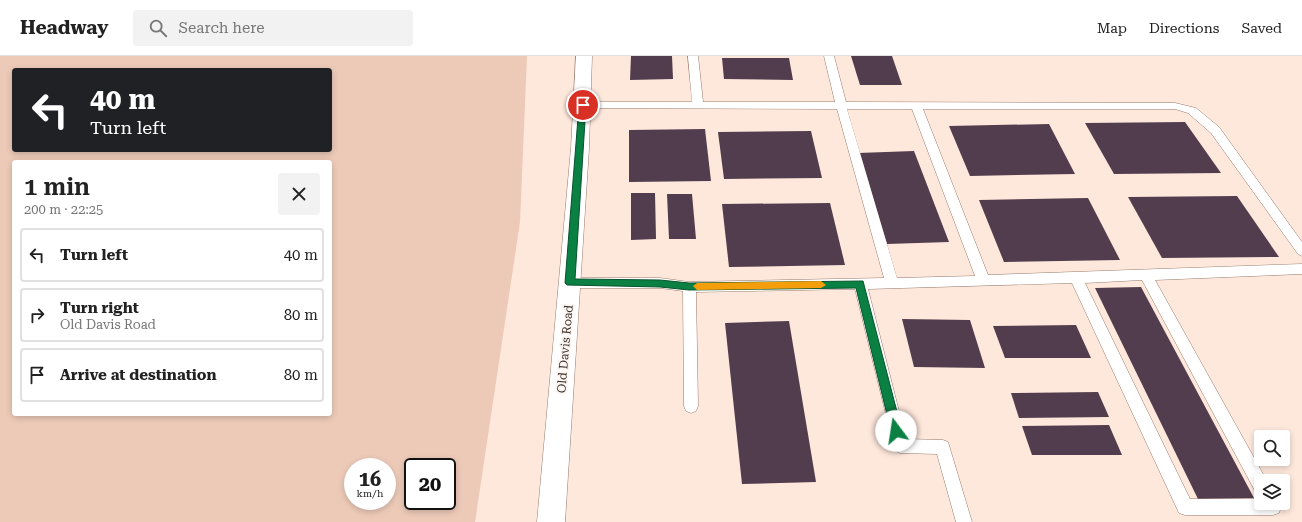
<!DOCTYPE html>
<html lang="en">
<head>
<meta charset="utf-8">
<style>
	body { margin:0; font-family:"Roboto Serif",serif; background:#f2f2f2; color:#222; height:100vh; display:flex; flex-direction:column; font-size:15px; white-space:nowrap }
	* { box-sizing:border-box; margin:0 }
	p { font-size:13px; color:#767676 }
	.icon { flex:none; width:22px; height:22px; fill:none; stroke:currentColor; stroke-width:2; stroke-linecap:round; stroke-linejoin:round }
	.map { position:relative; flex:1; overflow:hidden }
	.panel { position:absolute; left:12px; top:104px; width:320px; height:256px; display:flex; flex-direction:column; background:#fff; border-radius:4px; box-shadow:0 2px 6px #0003 }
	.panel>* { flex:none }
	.top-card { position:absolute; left:12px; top:12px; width:320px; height:84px; border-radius:4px; box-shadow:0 2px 6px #0003; background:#202124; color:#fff; overflow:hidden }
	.fabs { position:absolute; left:1254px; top:374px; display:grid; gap:8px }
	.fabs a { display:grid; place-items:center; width:36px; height:36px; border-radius:4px; background:#fff; box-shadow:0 2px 6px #0003; font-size:20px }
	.speed { position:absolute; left:344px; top:402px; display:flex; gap:8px; font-size:20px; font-weight:700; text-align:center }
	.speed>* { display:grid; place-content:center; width:52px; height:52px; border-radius:50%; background:#fff; box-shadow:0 2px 6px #0003; line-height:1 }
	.speed small { font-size:10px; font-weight:400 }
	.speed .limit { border:2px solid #111; border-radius:6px; background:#fff; color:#111 }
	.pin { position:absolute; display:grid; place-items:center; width:34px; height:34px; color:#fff; margin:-17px; border:2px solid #fff; border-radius:50%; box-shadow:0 1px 4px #0007 }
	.me { position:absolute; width:44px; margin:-22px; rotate:346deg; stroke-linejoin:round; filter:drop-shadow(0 0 3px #0008) }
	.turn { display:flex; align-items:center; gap:14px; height:84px; padding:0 12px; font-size:18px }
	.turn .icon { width:52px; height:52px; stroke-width:2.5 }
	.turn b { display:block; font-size:28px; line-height:34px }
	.round { display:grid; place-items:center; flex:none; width:42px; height:42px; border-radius:4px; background:#f2f2f2 }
	.summary { display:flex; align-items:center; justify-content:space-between; height:68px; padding:0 12px }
	h1 { font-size:24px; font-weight:600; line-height:30px }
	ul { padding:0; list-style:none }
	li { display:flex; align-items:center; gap:12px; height:54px; margin:0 8px 6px; padding:0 4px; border:2px solid #e0e0e0; border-radius:4px }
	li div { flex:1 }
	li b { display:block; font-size:15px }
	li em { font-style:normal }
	header { display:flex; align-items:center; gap:24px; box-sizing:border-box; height:56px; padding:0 20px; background:#fff; border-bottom:1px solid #e0e0e0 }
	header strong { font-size:19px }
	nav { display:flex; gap:22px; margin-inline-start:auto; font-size:14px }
	.search { width:280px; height:36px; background:#f2f2f2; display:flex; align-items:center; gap:10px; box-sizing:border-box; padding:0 14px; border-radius:4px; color:#767676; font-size:15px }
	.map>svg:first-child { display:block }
	.built { fill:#fee7db; fill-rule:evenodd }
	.green { fill:#edcab8; fill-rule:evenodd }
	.building { fill:#523d4e }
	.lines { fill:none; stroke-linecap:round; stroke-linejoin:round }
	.service-casing { stroke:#977b6e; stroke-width:1 }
	.tertiary-casing { stroke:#977b6e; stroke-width:1 }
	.service { fill:#fff; fill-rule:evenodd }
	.tertiary { fill:#fff; fill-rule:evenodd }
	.route { fill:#0b8043; stroke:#07532c }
	.slow { fill:#f59e0b }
	.labels { text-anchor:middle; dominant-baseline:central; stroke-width:4; stroke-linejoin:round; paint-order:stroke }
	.street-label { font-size:12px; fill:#3b302a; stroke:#fcf6f3 }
</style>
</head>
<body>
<header>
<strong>Headway</strong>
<div class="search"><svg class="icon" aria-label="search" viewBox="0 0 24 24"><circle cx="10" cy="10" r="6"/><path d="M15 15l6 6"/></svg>Search here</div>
<nav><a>Map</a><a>Directions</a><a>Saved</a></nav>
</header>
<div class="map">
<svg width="1302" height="466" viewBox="0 0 1302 466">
	<rect width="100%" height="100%" fill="#fcf6f3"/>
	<path class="built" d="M0 0H1302V466H0ZM14 14H330V94H14ZM14 106H330V358H14ZM1261 381H1283V403H1261ZM353 411H387V445H353ZM413 411H447V445H413ZM1261 425H1283V447H1261Z"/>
	<path class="green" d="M0 0H527L520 166 475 466H0ZM14 14H330V94H14ZM14 106H330V358H14ZM353 411H387V445H353ZM413 411H447V445H413Z"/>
	<g class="building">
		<path d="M631 0H672L673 23 630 24Z"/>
		<path d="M851 0H892L902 29H860Z"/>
		<path d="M722 2H789L793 24 724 23Z"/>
		<path d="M1185 66 1221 117 1114 118 1085 67Z"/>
		<path d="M1049 68 1075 118 970 120 949 70Z"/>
		<path d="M705 73 711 125 629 126V74Z"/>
		<path d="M811 75 822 122 724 123 718 76Z"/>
		<path d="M914 95 949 186 887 188 858 97Z"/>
		<path d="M631 137H655L656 183 631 184Z"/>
		<path d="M667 138H692L696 183H669Z"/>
		<path d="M1237 140 1279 201 1162 202 1128 141Z"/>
		<path d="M1088 142 1120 204 1004 206 979 144Z"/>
		<path d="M830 147 845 209 729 211 722 148Z"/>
		<path d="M1141 231 1254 442 1198 443 1095 232Z"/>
		<path d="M902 263 970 264 985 312 914 311Z"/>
		<path d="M789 265 816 426 742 428 725 267Z"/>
		<path d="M1076 269 1091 302H1005L993 270Z"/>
		<path d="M1098 336 1109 361 1019 362 1011 337Z"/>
		<path d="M1109 369 1122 399H1032L1022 370Z"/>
	</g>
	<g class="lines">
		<defs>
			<path id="service" d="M688 0H698L703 46H835L824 0H834L846 46 1175 47 1196 52 1219 71 1302 186V200L1298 198 1211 77 1188 57 1175 53H923L988 219 1302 208V218L1155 224 1267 425H1261V438L1255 435 1142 224 1085 227 1190 443H1261V447H1279L1281 451 1279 457 1273 459H1185L1179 457 1072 227 868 233 906 383 943 384 948 386 972 466H956L937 398 900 397 895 395 855 233 696 236 698 350 696 355 691 357 686 355 684 350 683 235 660 232H570L565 231 564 227 565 223 570 222H660L689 226 884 222 837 53 583 52 578 49 583 46H692ZM847 53H912L975 220 897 222Z"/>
			<path id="tertiary" d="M576 0H592L589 92 565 466H537L571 92Z"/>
		</defs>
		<use href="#service" class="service-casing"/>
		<use href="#tertiary" class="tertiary-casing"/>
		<use href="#service" class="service"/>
		<use href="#tertiary" class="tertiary"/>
	</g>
	<path class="route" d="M583 46 586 49 575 223 660 224 689 227 863 225 902 375 900 378 896 380 893 378 891 375 856 232 689 234 660 231 567 229 565 227 579 49Z"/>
	<path class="slow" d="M821 225 826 229 821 232 697 234 693 230 697 227Z"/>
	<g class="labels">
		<g class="street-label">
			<text transform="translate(565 293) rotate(-85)">Old Davis Road</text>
		</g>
	</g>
</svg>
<div class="fabs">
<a><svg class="icon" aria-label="search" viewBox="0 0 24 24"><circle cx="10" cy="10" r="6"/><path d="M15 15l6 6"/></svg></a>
<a><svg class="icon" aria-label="layers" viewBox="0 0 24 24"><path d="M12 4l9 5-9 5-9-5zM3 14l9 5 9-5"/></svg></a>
</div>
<div class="speed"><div>16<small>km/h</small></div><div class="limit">20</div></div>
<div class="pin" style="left:583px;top:49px;background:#d93025"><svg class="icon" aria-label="arrive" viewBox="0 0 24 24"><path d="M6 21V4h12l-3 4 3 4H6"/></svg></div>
<svg class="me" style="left:896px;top:375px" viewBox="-20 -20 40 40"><circle r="19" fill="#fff"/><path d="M0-13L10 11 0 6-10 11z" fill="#0b8043"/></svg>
<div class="top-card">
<div class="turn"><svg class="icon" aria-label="left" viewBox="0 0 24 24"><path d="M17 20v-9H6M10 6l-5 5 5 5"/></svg><div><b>40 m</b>Turn left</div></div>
</div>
<section class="panel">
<div class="summary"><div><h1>1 min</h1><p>200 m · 22:25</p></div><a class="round"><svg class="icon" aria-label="close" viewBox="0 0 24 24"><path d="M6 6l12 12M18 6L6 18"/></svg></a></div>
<ul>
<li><svg class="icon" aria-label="left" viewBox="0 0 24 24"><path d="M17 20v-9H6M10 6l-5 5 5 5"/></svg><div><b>Turn left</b></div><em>40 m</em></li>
<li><svg class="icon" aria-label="right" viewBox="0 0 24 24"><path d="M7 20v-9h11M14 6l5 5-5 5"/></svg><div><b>Turn right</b><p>Old Davis Road</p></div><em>80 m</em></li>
<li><svg class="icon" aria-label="arrive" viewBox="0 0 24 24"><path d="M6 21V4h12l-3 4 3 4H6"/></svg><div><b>Arrive at destination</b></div><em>80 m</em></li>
</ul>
</section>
</div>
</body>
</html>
